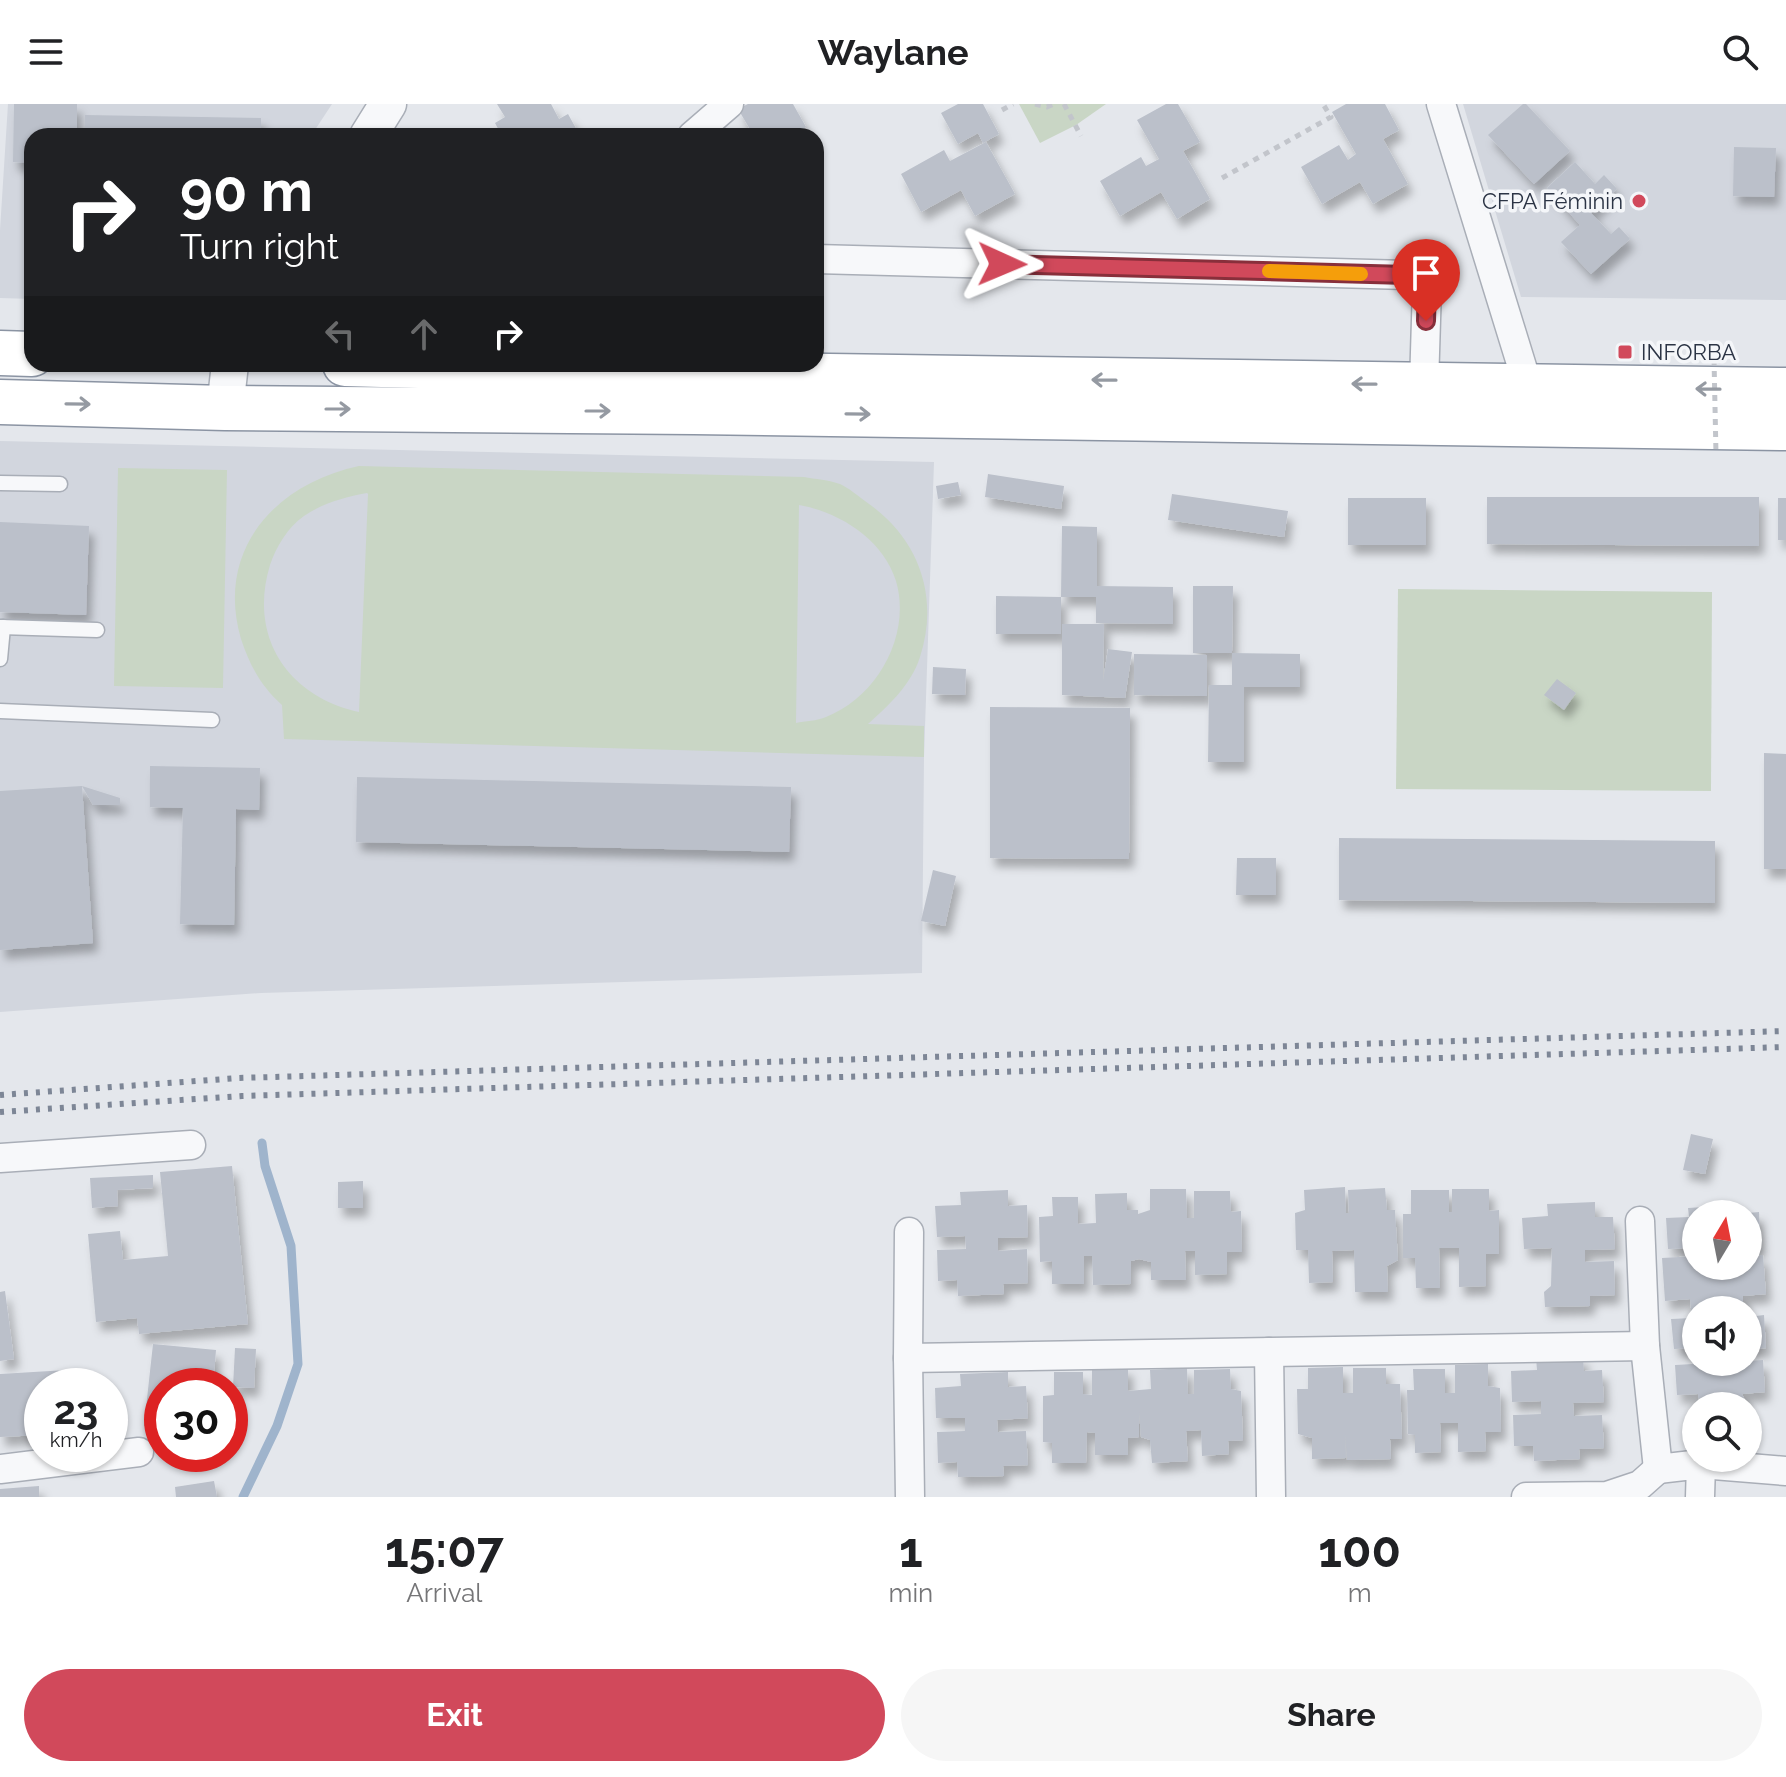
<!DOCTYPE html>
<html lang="en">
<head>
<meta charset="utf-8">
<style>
	body { margin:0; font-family:Raleway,sans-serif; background:#f6f6f6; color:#202124; height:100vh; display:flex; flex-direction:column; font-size:30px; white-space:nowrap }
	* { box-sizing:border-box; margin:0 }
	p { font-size:26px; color:#757577 }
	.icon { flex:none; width:44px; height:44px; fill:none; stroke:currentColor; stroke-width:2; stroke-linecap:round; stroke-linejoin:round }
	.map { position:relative; height:1393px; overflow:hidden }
	.details { display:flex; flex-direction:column; background:#fff; flex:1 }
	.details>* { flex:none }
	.hud { position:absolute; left:24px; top:24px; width:800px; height:244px; border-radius:24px; box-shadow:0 2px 6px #0004; background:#202124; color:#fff; overflow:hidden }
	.needle { width:52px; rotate:10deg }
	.tools { position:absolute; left:1682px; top:1096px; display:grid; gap:16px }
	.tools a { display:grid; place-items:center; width:80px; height:80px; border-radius:50%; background:#fff; box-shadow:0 2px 6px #0004; font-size:40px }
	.speed { position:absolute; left:24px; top:1264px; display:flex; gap:16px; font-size:40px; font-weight:700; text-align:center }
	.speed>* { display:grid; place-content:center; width:104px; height:104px; border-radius:50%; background:#fff; box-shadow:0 2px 6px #0004; line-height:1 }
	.speed small { font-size:20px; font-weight:400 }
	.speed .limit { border:12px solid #d22; background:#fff; color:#111 }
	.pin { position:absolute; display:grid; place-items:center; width:68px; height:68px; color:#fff; margin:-82px -34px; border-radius:50% 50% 50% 0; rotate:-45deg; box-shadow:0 0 8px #0007 }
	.pin .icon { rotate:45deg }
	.me { position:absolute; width:88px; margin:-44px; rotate:91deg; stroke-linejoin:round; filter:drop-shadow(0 0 6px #0008) }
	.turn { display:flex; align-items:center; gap:28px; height:168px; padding:0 24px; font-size:36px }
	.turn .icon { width:104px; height:104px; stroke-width:2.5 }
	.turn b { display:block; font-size:56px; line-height:68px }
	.lanes { display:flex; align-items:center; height:76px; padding:0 24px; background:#0003; justify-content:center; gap:40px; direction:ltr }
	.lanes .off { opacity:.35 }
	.eta { display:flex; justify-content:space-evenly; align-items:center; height:136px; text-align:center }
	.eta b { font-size:48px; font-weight:700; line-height:56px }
	.cta { display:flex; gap:16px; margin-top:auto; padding:16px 24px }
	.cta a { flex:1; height:92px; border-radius:48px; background:#d1495b; color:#fff; font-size:32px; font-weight:700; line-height:92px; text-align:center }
	.cta a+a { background:#f6f6f6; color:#202124 }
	header { display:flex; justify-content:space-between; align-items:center; height:104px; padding:0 24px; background:#fff; font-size:36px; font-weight:700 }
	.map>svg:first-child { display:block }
	.built { fill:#d2d6de }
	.green { fill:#c9d6c5; fill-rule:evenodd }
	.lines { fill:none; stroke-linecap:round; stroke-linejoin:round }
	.stream { stroke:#9fb4cc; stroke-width:9 }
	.building { fill:#bbc0ca; filter:url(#shadow) }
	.service-casing { stroke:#a9aeb7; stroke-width:17 }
	.minor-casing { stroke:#a9aeb7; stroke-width:31 }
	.tertiary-casing { stroke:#a9aeb7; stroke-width:39 }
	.trunk-casing { stroke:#8b94a3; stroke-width:47 }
	.path { stroke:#c2c5cb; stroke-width:5; stroke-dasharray:6 6; stroke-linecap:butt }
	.service { stroke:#f7f8fa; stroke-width:14 }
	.minor { stroke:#f7f8fa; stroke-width:28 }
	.tertiary { stroke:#f7f8fa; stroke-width:36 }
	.trunk { stroke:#fff; stroke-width:44 }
	.rail { stroke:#7d8696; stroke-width:6; stroke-dasharray:4 8; stroke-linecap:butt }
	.path-bridge { stroke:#c2c5cb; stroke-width:5; stroke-dasharray:6 6; stroke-linecap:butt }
	.oneway { stroke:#959aa2 }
	.route-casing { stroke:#882f3b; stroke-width:20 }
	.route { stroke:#d1495b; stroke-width:14 }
	.slow { stroke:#f59e0b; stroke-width:14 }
	.poi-dot { fill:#d1495b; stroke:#f4f6f9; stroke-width:3 }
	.labels { text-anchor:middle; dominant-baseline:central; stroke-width:7; stroke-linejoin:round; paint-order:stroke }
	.poi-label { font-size:22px; fill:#2b3445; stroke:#f4f6f9; text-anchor:end }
</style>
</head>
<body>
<header><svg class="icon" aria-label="menu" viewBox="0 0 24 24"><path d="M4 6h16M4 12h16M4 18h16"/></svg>Waylane<svg class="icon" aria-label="search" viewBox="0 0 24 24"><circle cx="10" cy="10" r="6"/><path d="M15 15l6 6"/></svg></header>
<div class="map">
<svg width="1786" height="1393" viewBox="0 0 1786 1393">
	<defs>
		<filter id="shadow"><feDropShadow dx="5" dy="9" stdDeviation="4" flood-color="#0004"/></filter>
	</defs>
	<rect width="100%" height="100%" fill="#e4e7ec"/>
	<g class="built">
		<path d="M8 0H332L311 32H32V195L0 194V126Z"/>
		<path d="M1463 0H1786V196L1521 193Z"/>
		<path d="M0 337 934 358 924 653 922 869 261 889 0 908Z"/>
	</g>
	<g class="green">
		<path d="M1019 0H1106L1076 21 1040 39Z"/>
		<path d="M359 362 804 373C815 375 829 376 840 380 849 384 858 392 865 397 918 433 940 491 920 553 911 581 889 601 868 620L924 622V653L284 635 282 601C261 582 250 562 241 535 215 446 275 380 359 362ZM367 389 368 390 359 608C288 592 248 533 270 461 276 443 288 423 304 412 323 399 345 393 367 389ZM799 401C839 408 883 435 896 477 912 532 876 594 826 613 817 617 805 617 796 619Z"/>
		<path d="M118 364 227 366 223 584 114 582Z"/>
		<path d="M1398 485 1712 488 1711 687 1396 685Z"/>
	</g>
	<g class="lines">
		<path class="stream" d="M243 1393 277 1322 298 1260 291 1142 265 1062 262 1039"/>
	</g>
	<g class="building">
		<path d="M14 0H77V32H32V59L13 58Z"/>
		<path d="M497 0H551L559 15 568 10 578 28 572 32H502L495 19 505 13Z"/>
		<path d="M748 0H793L806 23 790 32H754L738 5Z"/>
		<path d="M958 0H983L999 30 983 39 978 29 958 40 941 9Z"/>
		<path d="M1166 0H1178L1200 38 1183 47 1210 95 1177 115 1161 88 1120 112 1100 77 1141 53 1146 62 1159 55 1137 16Z"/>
		<path d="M1346 0H1385L1399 26 1383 35 1408 80 1373 100 1360 78 1322 100 1301 63 1339 41 1348 56 1356 50 1332 8Z"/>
		<path d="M1523 0H1526L1570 47 1534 80 1488 31Z"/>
		<path d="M85 11 261 14V32H85Z"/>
		<path d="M986 38 1015 90 975 112 961 86 921 108 901 70 944 46 950 57Z"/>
		<path d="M1734 43 1776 44 1774 93 1733 92Z"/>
		<path d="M1575 58 1595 80 1604 71 1617 85 1591 109 1611 130 1619 123 1630 135 1591 170 1561 138 1580 121 1547 84Z"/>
		<path d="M30 78H32V104L27 103Z"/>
		<path d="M988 370 1064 382 1061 405 985 393Z"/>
		<path d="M958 378 961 391 938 395 936 382Z"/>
		<path d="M1172 390 1288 407 1284 433 1168 416Z"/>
		<path d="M1487 393H1759V442L1487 440Z"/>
		<rect x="1348" y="394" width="78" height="47"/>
		<rect x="1778" y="394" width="8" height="42"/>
		<path d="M0 418 89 422 86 511 0 508Z"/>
		<path d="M1062 422 1097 423V482L1173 483V520L1096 519V493H1061V530H996V492L1061 493Z"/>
		<path d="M1193 482H1233L1232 549H1193Z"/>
		<path d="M1062 520H1104L1103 577 1108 545 1132 548 1125 594 1062 591Z"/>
		<path d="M1232 549 1300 550V583H1244V658H1208L1209 581H1232Z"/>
		<path d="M1134 550 1207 551V592L1134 591Z"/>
		<path d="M933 563 966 565 965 591 932 590Z"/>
		<path d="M1557 575 1576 589 1564 606 1544 591Z"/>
		<path d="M990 603 1130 604 1129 755 990 754Z"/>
		<path d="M1764 649 1786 650V765H1764Z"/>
		<path d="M150 662 260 664 259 706 236 705 234 821 180 820 183 704 150 703Z"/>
		<path d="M357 673 791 683 789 748 356 738Z"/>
		<path d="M82 682 93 839 0 846V687L82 682 120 694V701H93Z"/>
		<path d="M1339 734 1715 737V799L1339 796Z"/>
		<path d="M1237 754H1276V791H1236Z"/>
		<path d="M933 766 956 772 945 822 921 817Z"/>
		<path d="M1691 1030 1713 1035 1705 1070 1683 1066Z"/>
		<path d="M232 1062 248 1220 139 1230 137 1214 96 1218 88 1130 120 1127 123 1156 168 1152 160 1068Z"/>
		<path d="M153 1071V1084L117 1086 118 1102 92 1104 90 1074Z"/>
		<path d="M363 1077V1104H338V1078Z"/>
		<path d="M1345 1083 1346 1109H1349L1348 1086 1385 1084 1387 1106H1395L1398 1156 1387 1162 1388 1188H1355L1354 1146 1332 1147 1333 1178 1309 1179 1308 1146H1296L1295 1109 1305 1106 1304 1086Z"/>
		<path d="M1150 1085H1186L1187 1114H1194V1087H1230L1231 1108 1241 1107 1242 1148H1227V1170L1195 1171V1147H1185L1186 1176H1151V1158L1139 1155 1131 1157V1180L1093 1181 1092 1152H1084V1180H1052V1157L1040 1158 1039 1113 1053 1112 1052 1093H1078V1120L1096 1119 1095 1090 1127 1089V1106H1138V1110L1150 1106Z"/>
		<path d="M1452 1085H1489V1107L1499 1106V1150H1486V1182L1459 1183V1144H1439L1440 1184H1416L1415 1154H1403V1110H1411V1086H1449V1108H1452Z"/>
		<path d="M1008 1086V1102L1027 1101 1028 1133 998 1134V1147L1027 1145 1028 1179 1003 1180 1004 1190 958 1192 957 1176 938 1177 937 1146 966 1145 965 1132 937 1133 935 1102 961 1101 960 1088Z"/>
		<path d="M1595 1098V1113H1613L1615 1145 1585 1146V1158L1614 1157 1615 1191 1590 1192V1202L1545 1203 1544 1188 1551 1182 1552 1144 1524 1145 1522 1114 1548 1112 1547 1100Z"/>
		<path d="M1737 1101 1739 1110H1696V1144L1668 1145 1666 1114 1689 1113 1688 1104Z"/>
		<path d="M1759 1108 1761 1145 1748 1146V1109Z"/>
		<path d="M1763 1151 1766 1190 1743 1192V1206H1696V1244L1674 1245 1671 1215 1692 1214 1690 1195 1665 1197 1662 1154 1696 1152V1162H1748V1152Z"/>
		<path d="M5 1187 14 1255 0 1257V1188Z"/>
		<path d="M1764 1211 1766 1244 1748 1246V1213Z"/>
		<path d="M153 1240 216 1246 213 1282H162V1324L144 1322Z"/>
		<path d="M235 1244 256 1245 254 1284 233 1283Z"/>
		<path d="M1583 1252 1584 1267 1602 1266 1604 1298 1573 1299 1574 1312 1602 1311 1604 1344 1579 1345 1580 1355 1534 1357 1533 1342H1514L1513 1311 1541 1310V1297L1512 1298 1511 1267 1537 1266 1536 1254Z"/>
		<path d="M1763 1256 1765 1288 1742 1290 1746 1298 1699 1301 1698 1290 1677 1291 1675 1261Z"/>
		<path d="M1488 1260V1282L1500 1284 1501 1328H1485L1486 1347 1458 1348V1319H1440L1441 1348 1415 1349V1331L1408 1330 1407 1286H1414L1413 1265H1445V1289H1455V1261Z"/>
		<path d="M1092 1263H1128V1287L1151 1285 1150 1266 1187 1264 1188 1290H1194V1266L1230 1265 1231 1285 1241 1287 1243 1336 1228 1337 1229 1350 1202 1352 1201 1326 1186 1327 1188 1357 1152 1359 1150 1336 1141 1333 1139 1308V1333L1128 1334V1351H1095V1329L1087 1328 1086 1359H1052V1339L1043 1338V1292L1054 1291V1268H1083V1290L1092 1291Z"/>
		<path d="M1343 1263V1289H1353V1264H1386V1280H1400L1402 1335H1390L1391 1355 1347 1356 1345 1329 1346 1354 1312 1355V1334L1298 1330 1297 1285H1308V1264Z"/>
		<path d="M67 1266 68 1282H42V1331L0 1333V1270Z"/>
		<path d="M1008 1268V1283L1026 1282 1028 1314 997 1316 998 1328 1026 1327 1028 1361 1003 1362 1004 1372 958 1373 957 1358 938 1359 937 1328 965 1327V1314H936L935 1284 961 1282 960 1270Z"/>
		<path d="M214 1377 217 1393H176L175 1383Z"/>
		<path d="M39 1382V1393H0V1385Z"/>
	</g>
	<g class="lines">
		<defs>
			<g id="service">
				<path d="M0 379 60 380"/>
				<path d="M0 523 97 526"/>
				<path d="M0 555 3 523"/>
				<path d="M0 607 212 616"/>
			</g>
			<g id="minor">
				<path d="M1441 0 1528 282"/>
				<path d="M692 32 729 0"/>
				<path d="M816 155 1407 171 1427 183 1424 281"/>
				<path d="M0 1054 191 1041"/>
				<path d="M1640 1117 1645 1242 1658 1365 1701 1360 1700 1393"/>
				<path d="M909 1128 908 1254 1645 1242"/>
				<path d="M1269 1248 1271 1393"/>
				<path d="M908 1254 910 1393"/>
				<path d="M1701 1360 1786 1367"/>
				<path d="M0 1365 139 1348"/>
				<path d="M1526 1393 1607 1392 1640 1381 1658 1365"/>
			</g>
			<g id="tertiary">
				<path d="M368 32 388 0"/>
				<path d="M225 304 230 260"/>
			</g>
			<g id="trunk">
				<path d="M0 249 32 250"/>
				<path d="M345 260 756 271 1786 286"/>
				<path d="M0 298 225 304 694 308 1786 324"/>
			</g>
		</defs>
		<use href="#service" class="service-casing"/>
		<use href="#minor" class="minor-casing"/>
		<use href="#tertiary" class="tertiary-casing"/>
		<use href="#trunk" class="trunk-casing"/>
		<g class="path">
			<path d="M1035 0 1047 3 1054 0"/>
			<path d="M1064 0 1081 32"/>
			<path d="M1002 6 1013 0"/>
			<path d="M1222 74 1331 13 1323 0"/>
		</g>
		<use href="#service" class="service"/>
		<use href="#minor" class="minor"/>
		<use href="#tertiary" class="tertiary"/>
		<use href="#trunk" class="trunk"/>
		<g class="rail">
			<path d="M0 991 239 974 1786 927"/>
			<path d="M0 1008 242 992 1786 943"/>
		</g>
		<path class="path-bridge" d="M1714 255 1716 350"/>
	</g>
	<defs><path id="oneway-shaft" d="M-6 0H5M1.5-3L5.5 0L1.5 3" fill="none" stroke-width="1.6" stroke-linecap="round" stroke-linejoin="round" transform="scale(2)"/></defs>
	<g class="oneway">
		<use href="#oneway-shaft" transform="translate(1104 276) rotate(-179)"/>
		<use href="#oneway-shaft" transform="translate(1364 280) rotate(-179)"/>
		<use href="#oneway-shaft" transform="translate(1708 285) rotate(-179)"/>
		<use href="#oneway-shaft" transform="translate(78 300) rotate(1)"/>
		<use href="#oneway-shaft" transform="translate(338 305)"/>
		<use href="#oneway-shaft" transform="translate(598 307)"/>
		<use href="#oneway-shaft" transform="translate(858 310) rotate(1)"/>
	</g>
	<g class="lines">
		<defs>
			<path id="route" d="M1002 160 1407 171 1427 183 1426 217"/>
		</defs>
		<use href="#route" class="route-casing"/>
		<use href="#route" class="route"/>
		<path class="slow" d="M1269 167 1361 170"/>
	</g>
	<g class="poi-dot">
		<circle cx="1639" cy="97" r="8"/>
		<rect x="1617" y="240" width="16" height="16" rx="4"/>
	</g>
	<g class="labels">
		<g class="poi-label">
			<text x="1623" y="97">CFPA Féminin</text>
			<text x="1641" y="248" text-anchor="start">INFORBA</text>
		</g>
	</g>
</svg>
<div class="tools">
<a><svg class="needle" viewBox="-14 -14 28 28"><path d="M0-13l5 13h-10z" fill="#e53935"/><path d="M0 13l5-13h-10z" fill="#757577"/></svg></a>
<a><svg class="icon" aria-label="sound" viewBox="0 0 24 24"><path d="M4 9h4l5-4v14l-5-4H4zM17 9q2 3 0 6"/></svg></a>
<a><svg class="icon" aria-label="search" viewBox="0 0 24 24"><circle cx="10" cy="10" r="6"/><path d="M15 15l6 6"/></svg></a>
</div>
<div class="speed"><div>23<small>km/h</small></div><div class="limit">30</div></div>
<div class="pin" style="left:1426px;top:217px;background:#d93025"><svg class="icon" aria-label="arrive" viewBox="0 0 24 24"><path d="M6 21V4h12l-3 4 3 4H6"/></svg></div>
<svg class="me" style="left:1002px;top:160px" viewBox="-20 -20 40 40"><path d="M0-17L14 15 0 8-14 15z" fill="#d1495b" stroke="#fff" stroke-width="4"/></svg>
<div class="hud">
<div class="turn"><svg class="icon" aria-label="right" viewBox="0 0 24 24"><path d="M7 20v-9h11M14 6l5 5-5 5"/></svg><div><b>90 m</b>Turn right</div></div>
<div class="lanes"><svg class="icon off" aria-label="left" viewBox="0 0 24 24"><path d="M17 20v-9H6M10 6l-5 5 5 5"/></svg><svg class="icon off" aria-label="ahead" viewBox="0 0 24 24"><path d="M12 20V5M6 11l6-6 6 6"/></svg><svg class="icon" aria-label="right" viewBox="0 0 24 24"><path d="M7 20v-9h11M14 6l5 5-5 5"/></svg></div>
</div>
</div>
<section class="details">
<div class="eta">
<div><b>15:07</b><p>Arrival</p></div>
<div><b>1</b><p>min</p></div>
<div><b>100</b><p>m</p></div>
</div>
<div class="cta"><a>Exit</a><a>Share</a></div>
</section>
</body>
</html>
